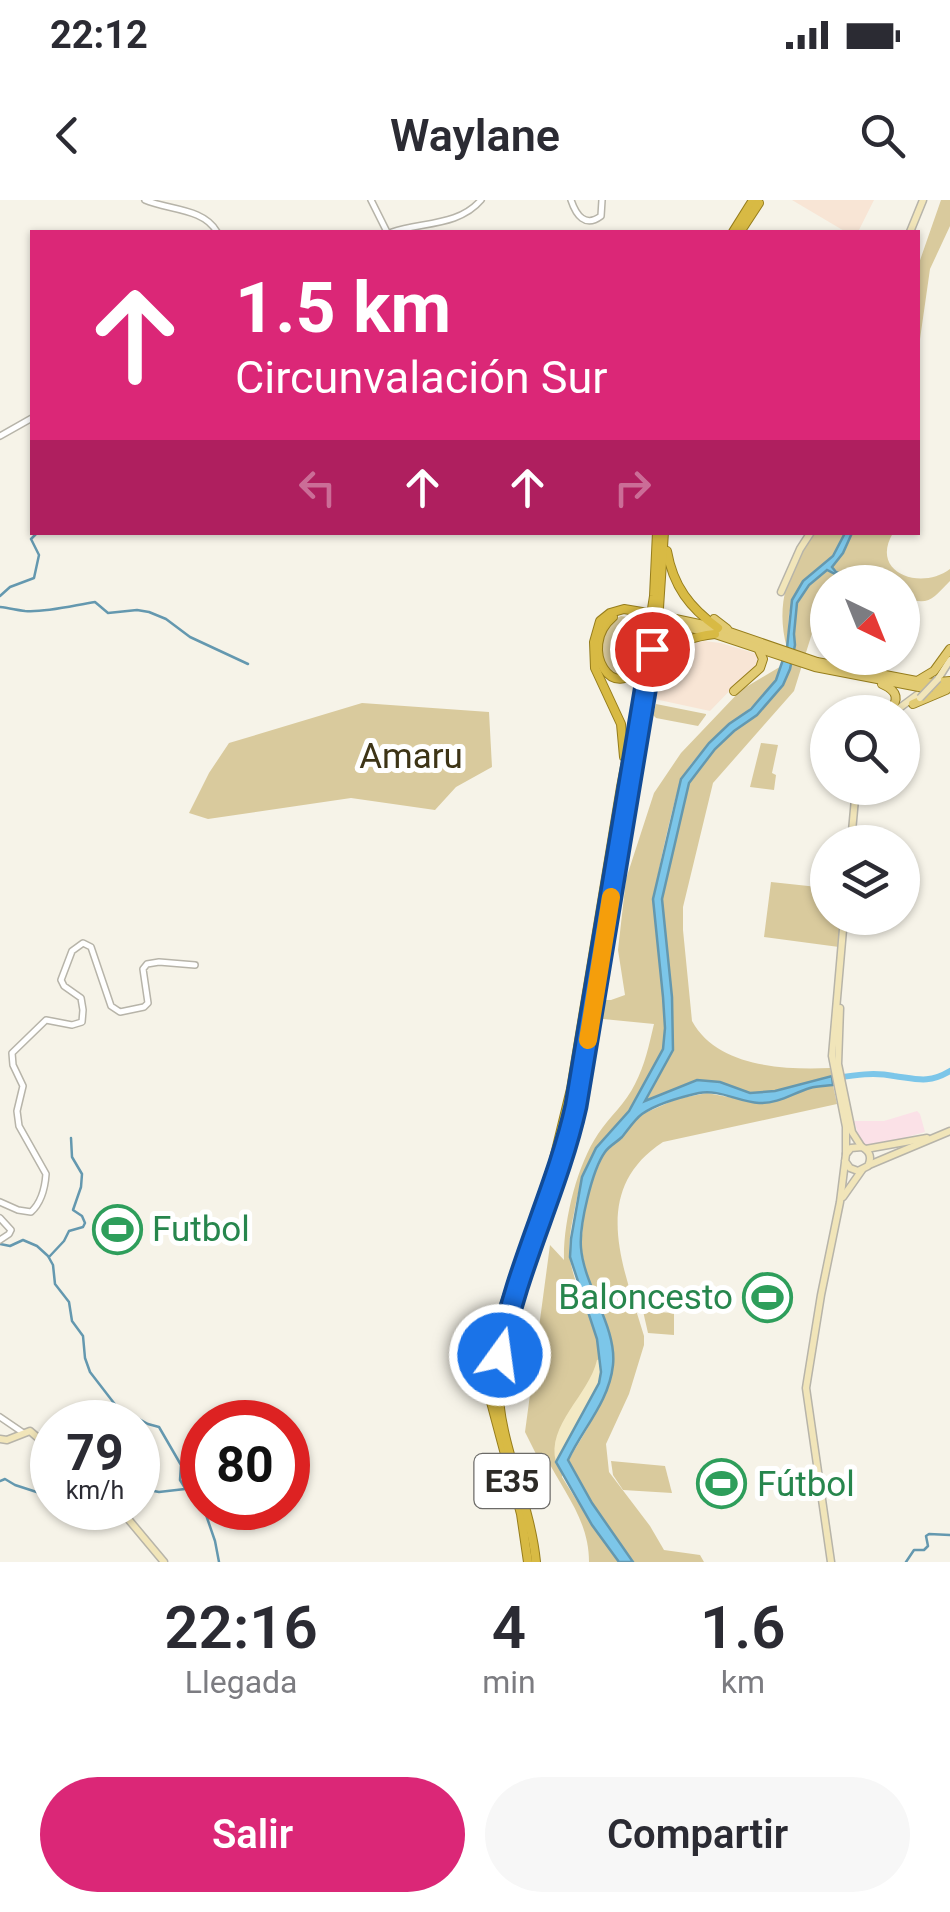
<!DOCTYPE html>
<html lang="es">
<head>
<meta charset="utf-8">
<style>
	body { margin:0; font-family:Roboto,sans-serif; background:#f7f7f7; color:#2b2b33; height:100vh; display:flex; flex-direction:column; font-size:38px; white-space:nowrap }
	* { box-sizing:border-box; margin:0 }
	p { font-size:32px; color:#7c7c81 }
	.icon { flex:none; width:55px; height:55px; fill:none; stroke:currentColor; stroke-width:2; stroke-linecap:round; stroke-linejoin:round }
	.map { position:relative; height:1362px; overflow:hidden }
	.side { display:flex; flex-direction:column; background:#fff; flex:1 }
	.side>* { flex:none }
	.guide { position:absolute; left:30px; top:30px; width:890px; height:305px; border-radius:0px; box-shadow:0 2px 8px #0004; background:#db2777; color:#fff; overflow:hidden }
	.needle { width:65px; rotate:137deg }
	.fabs { position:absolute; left:810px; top:365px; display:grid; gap:20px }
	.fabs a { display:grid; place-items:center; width:110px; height:110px; border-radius:50%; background:#fff; box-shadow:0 2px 8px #0004; font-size:50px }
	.speed { position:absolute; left:30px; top:1200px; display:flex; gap:20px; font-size:50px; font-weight:700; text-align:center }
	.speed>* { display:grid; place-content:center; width:130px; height:130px; border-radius:50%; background:#fff; box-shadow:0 2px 8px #0004; line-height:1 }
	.speed small { font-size:25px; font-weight:400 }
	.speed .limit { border:15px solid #d22; background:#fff; color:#111 }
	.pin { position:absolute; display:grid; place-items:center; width:85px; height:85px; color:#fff; margin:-42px; border:5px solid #fff; border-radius:50%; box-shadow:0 2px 10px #0007 }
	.me { position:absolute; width:110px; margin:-55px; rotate:14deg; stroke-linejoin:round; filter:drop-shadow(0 0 8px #0008) }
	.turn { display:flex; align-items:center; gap:35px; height:210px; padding:0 40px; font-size:45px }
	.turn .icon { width:130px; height:130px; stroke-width:2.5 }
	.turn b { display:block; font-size:70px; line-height:85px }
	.lanes { display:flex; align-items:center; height:95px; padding:0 40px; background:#0003; justify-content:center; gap:50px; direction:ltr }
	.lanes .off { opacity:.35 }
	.eta { display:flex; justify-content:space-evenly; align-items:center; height:170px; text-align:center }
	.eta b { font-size:60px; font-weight:600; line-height:70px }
	.button { display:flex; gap:20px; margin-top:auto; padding:20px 40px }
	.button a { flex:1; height:115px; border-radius:60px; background:#db2777; color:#fff; font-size:40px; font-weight:600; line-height:115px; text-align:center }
	.button a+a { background:#f7f7f7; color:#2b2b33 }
	.status { display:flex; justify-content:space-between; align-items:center; height:70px; padding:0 50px; background:#fff; direction:ltr }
	.status svg { height:28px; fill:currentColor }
	header { display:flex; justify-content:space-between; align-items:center; height:130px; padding:0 40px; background:#fff; font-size:45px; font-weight:600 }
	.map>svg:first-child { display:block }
	.industrial { fill:#fbe1e7 }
	.medical { fill:#f8e5d5 }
	.green { fill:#d9ca9d }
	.sand { fill:#f3e9c4 }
	.water { fill:#7cc6e9; stroke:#6498af; stroke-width:2.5 }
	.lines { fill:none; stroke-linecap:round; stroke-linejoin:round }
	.stream { stroke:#6498af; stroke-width:2.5 }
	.river { stroke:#7cc6e9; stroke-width:6 }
	.tertiary-casing { stroke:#b7b4a9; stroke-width:8 }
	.secondary-casing { stroke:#b7b4a9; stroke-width:9 }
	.primary-casing { stroke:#967d1c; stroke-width:10 }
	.trunk-casing { stroke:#967d1c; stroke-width:10 }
	.tertiary { stroke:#fff; stroke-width:5 }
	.secondary { stroke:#f1e5b9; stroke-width:6 }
	.primary { stroke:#e2cb73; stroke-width:8 }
	.trunk { stroke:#d8ba44; stroke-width:8 }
	.secondary-bridge-casing { stroke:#b7b4a9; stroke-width:9; stroke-linecap:butt }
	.primary-bridge-casing { stroke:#967d1c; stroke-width:10; stroke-linecap:butt }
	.secondary-bridge { stroke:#f1e5b9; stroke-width:6 }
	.primary-bridge { stroke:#e2cb73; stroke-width:8 }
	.route-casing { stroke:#114b97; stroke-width:25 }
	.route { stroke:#1a73e8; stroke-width:18 }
	.slow { stroke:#f59e0b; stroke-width:18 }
	.labels { text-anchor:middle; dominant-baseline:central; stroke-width:10; stroke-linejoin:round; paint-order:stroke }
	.shield { fill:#fff; stroke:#6c6b68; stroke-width:2.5 }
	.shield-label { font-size:32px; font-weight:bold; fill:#2d2b27 }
	.park-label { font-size:35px; fill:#3d3416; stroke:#fff }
	.leisure-label { font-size:35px; fill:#27864d; stroke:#fff; text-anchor:start }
</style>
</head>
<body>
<div class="status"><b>22:12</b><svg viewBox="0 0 49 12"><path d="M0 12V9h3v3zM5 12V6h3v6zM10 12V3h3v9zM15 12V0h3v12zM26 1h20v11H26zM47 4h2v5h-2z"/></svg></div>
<header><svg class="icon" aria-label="back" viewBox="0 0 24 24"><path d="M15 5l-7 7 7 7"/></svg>Waylane<svg class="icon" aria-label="search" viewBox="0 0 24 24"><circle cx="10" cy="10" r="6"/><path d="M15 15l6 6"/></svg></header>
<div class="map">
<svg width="950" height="1362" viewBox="0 0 950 1362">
	<rect width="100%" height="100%" fill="#f6f3e8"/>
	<path class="industrial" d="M917 911 920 914 925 932 871 947 861 943 854 921H884Z"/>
	<g class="medical">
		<path d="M792 0H874L858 32H846Z"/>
		<path d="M704 441 721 443 757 454 760 464 750 476 737 483 710 511 650 498 655 477 669 455 681 447Z"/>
	</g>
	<g class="green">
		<path d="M941 0H950V26L930 69 920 139 918 143V66Z"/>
		<path d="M814 333H845L833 356 808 377 795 394 789 414 787 448C775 403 788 370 814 333Z"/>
		<path d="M852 333H893C869 373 921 391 950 369V381C932 399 929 407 903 397L902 382C877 382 852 386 832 367L843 353Z"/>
		<path d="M829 369 839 376 828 382 794 491 713 583 683 707V730L692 821C717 867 784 870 830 868L832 876 775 891 750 893 720 882 645 903 673 850 672 797 662 699 689 583 715 549 734 531 757 515 790 469 796 407 809 385Z"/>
		<path d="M621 416 647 421C642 443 640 478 611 474L600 455C603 438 604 424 621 416Z"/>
		<path d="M783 465C762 513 707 532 682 578 676 590 653 690 654 704 656 742 673 813 663 848 661 855 656 862 652 868 642 889 632 908 616 926 610 934 601 940 596 948 583 967 578 992 574 1013 571 1027 568 1044 570 1059 577 1101 608 1139 599 1183L564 1246 562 1277 592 1325 623 1362H589C589 1320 564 1293 546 1257L537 1256 525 1232 550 1045 564 1060C563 1022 577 965 598 934 610 916 626 903 635 884 645 865 649 845 654 824L593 818 595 800H611L625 795 618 750 626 679 654 593 681 553 741 490Z"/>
		<path d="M362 503 489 512 492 567 456 587 435 610 351 598 208 619 189 613 209 573 229 543Z"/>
		<path d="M656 504 706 514V515L698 526 656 518 653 515Z"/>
		<path d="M761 543 778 545 772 573 776 575 774 590 750 587Z"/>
		<path d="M771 682 827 688 828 718H842L839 747 764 737Z"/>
		<path d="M833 885 837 904 663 942C588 991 624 1068 644 1136V1145L629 1194 606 1244 609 1272 650 1326 664 1350 700 1355 704 1362H633L592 1303 568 1261 587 1229 609 1186 614 1160 609 1136 585 1067 581 1046 584 1014 592 980 605 952 620 939 640 915 677 899 707 893 759 903 780 900 813 887Z"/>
		<path d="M643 1111 674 1113V1135L648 1133Z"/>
		<path d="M611 1261 665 1266 672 1293 623 1290 613 1275Z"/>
	</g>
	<path class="sand" d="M600 1159 601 1172 599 1183 556 1262C546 1225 589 1195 597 1160Z"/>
	<path class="water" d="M845 333H852L843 353 832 367 836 372 859 382H851L827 370 809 385 797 403 794 434 795 445 790 469 783 485 757 515 734 531 715 549 689 583 662 699 672 797 673 850 645 901 697 880 720 882 750 893 775 891 832 876 833 885C825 886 817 886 810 888 793 893 778 904 759 903 739 902 719 889 699 893 681 897 658 903 642 914 634 920 628 930 622 937 617 942 609 946 605 952 592 970 579 1026 581 1048 584 1086 617 1127 613 1165 609 1202 583 1228 568 1260L592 1303 633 1362H619L592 1325 556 1262 599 1183 601 1172 597 1139 570 1057 571 1039 582 977 596 948 629 911 663 849 665 828 663 797 653 699 681 579 709 543 729 524 751 509 776 480 787 448 792 400 803 381 833 356Z"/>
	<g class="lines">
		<g class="stream">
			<path d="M0 396 10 387 34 378 39 355 31 339 38 332"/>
			<path d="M0 407C9 408 17 410 25 411 45 413 75 405 95 402L108 413 137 410 149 412 166 419 190 437 248 464"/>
			<path d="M0 1044 10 1046 23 1040 37 1046 48 1056 53 1065 55 1084 69 1102 72 1121 83 1136 85 1158 90 1172 117 1207 148 1224 159 1227 181 1265 180 1280 185 1288 202 1299"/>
			<path d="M49 1057 64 1041 69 1031 83 1027 85 1023 82 1016 73 1010 81 987 82 974 72 957 71 938"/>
			<path d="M0 1281 5 1279 15 1285 52 1297"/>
			<path d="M138 1288 159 1292 185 1289"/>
			<path d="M207 1308 205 1312 215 1341 219 1362"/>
			<path d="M906 1362 914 1350H924L928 1346 926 1336 929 1334 950 1335"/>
		</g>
		<path class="river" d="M836 878C855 875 874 872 894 876 917 879 928 884 950 871"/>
		<defs>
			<g id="tertiary">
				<path d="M145 0C168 10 204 8 217 32"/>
				<path d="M371 0 387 32"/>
				<path d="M571 0C576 15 585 28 601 16L602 0"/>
				<path d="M392 32C422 22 459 26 481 0"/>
				<path d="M0 236 32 218"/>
				<path d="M0 1002 18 1010 31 1012C42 1002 45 988 46 974L19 926 17 911 23 886 13 865 12 853 46 820 72 825 82 822 83 810 81 798 64 786 61 780 72 751 83 743 91 747 111 806 120 812 144 807 148 803 143 769 147 764 159 762 195 765"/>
				<path d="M0 1018 11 1030 9 1034 0 1040"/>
				<path d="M0 1217 22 1232"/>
			</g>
			<g id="secondary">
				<path d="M910 32 923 0"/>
				<path d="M781 392 800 349 811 332"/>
				<path d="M938 479 950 460"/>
				<path d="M894 512 917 495"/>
				<path d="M851 642 856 588"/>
				<path d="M844 718 832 856 846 927V954"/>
				<path d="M840 808 838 864 852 932 861 946"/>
				<path d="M866 949 927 938"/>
				<path d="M869 965 950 931"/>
				<path d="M843 997 862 970"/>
				<path d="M0 1239 7 1240 30 1231 52 1250"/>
				<path d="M119 1308 164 1362"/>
				<path d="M831 1362 806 1188 821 1095 840 1002 846 954 851 948 862 947C870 951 872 958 868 966L858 971 850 968 845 961"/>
			</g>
			<g id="primary">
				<path d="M666 417 718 428 817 462 927 483 950 481"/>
				<path d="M714 419 727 429"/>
				<path d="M664 421 715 434 815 467 924 488 950 487"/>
				<path d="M919 480 934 471 950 449"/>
				<path d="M882 484C898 491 900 500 888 512"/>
				<path d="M734 491 760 468 763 459 759 450"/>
				<path d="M913 504 946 490"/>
			</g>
			<g id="trunk">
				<path d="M733 32 753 0"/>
				<path d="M740 32 759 3"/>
				<path d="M667 351C673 386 690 408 718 428"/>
				<path d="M613 417C576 448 616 508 640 462"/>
				<path d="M644 492 659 408 664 332"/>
				<path d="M624 557 621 524 595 468 594 442 600 421 610 413 624 409 648 413"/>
				<path d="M528 1362 521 1314 491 1202V1156L502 1111 553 963 571 889 621 587 637 504 654 396 657 332"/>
				<path d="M536 1362C530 1300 498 1243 498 1181 498 1144 511 1110 522 1076 541 1019 563 964 576 906L645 501C659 459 667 439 715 434"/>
			</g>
		</defs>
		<use href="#tertiary" class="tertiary-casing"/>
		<use href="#secondary" class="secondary-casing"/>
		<use href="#primary" class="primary-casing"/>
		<use href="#trunk" class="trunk-casing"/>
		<use href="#tertiary" class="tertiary"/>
		<use href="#secondary" class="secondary"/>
		<use href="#primary" class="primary"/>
		<use href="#trunk" class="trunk"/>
		<defs>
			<path id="secondary-bridge" d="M920 498 938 479"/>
			<path id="primary-bridge" d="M648 413 666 417"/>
		</defs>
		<use href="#secondary-bridge" class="secondary-bridge-casing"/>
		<use href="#primary-bridge" class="primary-bridge-casing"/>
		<use href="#secondary-bridge" class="secondary-bridge"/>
		<use href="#primary-bridge" class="primary-bridge"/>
	</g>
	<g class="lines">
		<defs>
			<path id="route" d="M500 1155C515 1070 557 991 576 906L652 449"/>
		</defs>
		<use href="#route" class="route-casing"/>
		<use href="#route" class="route"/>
		<path class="slow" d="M588 840 611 697"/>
	</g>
	<defs>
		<symbol id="stadium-ring" viewBox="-11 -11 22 22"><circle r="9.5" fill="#fff" stroke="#2e9e5b" stroke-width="1.5"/><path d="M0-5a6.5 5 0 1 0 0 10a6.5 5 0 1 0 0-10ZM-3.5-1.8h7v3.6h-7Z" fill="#2e9e5b"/></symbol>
	</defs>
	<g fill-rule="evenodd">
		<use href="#stadium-ring" x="90" y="1002" width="55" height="55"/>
		<use href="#stadium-ring" x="740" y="1070" width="55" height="55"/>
		<use href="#stadium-ring" x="694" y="1256" width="55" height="55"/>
	</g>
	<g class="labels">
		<rect class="shield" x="474.5" y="1254" width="75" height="54" rx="8"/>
		<g class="shield-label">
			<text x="512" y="1281">E35</text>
		</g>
		<g class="park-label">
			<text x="411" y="556">Amaru</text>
		</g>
		<g class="leisure-label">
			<text x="152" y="1029">Futbol</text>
			<text x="733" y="1097" text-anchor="end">Baloncesto</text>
			<text x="757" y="1284">Fútbol</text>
		</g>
	</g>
</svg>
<div class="fabs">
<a><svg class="needle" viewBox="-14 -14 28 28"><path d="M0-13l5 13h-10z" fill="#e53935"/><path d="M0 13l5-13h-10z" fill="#7c7c81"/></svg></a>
<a><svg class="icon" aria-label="search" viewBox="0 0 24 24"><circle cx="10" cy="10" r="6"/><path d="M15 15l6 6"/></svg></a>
<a><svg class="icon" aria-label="layers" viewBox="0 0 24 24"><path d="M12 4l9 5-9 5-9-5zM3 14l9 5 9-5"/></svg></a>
</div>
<div class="speed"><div>79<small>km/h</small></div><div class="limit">80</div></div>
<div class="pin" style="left:652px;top:449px;background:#d93025"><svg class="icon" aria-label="arrive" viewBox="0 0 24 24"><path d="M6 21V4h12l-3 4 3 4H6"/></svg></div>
<svg class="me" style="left:500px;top:1155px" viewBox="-20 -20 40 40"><circle r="17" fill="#1a73e8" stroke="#fff" stroke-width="3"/><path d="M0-11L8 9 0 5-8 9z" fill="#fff"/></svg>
<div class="guide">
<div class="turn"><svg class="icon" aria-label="ahead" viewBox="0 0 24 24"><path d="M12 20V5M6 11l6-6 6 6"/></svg><div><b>1.5 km</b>Circunvalación Sur</div></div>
<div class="lanes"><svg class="icon off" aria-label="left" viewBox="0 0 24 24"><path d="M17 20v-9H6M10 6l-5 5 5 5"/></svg><svg class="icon" aria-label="ahead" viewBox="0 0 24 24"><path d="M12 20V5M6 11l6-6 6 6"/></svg><svg class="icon" aria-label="ahead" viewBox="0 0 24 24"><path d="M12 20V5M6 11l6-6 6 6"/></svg><svg class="icon off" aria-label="right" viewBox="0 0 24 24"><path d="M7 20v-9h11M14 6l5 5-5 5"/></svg></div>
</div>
</div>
<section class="side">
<div class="eta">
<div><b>22:16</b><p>Llegada</p></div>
<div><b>4</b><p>min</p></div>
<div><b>1.6</b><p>km</p></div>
</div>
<div class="button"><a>Salir</a><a>Compartir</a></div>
</section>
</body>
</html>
